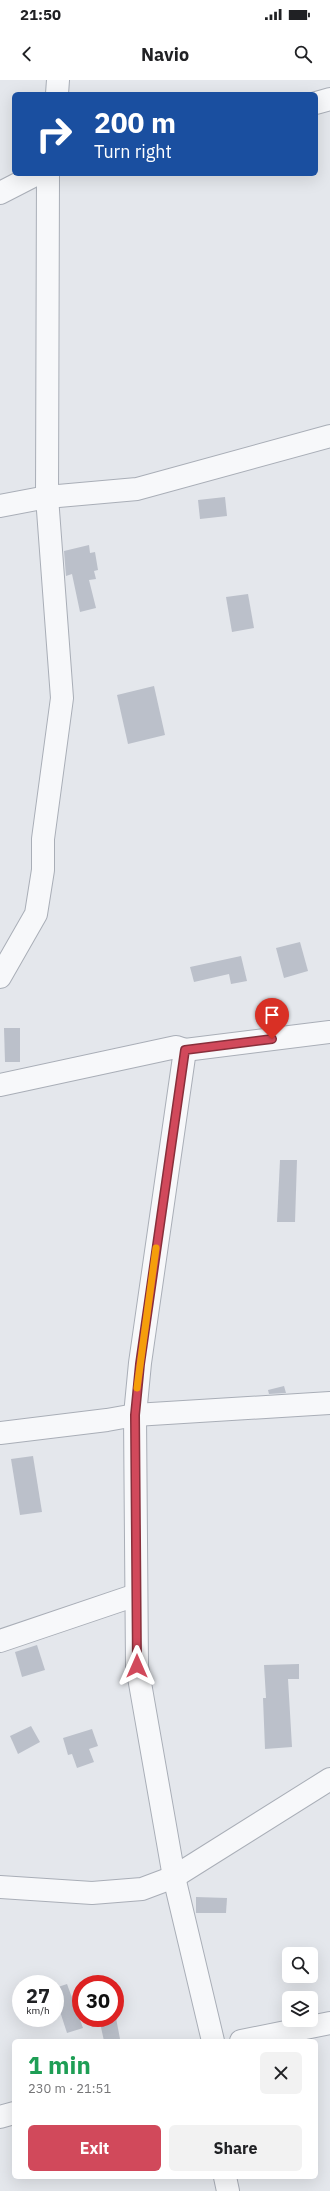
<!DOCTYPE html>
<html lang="en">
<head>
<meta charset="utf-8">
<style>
	body { margin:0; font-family:"IBM Plex Sans",sans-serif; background:#f2f2f2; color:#202124; height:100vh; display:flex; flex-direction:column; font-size:15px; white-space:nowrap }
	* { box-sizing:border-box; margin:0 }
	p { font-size:13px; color:#757577 }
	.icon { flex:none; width:22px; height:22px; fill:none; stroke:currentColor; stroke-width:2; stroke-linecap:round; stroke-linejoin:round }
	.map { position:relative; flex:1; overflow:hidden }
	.details { position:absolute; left:12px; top:1959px; width:306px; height:140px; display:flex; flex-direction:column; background:#fff; border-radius:6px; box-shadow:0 4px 16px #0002 }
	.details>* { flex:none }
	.guide { position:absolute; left:12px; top:12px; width:306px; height:84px; border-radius:6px; box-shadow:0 4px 16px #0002; background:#1a4fa0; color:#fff; overflow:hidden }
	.tools { position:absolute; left:282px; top:1867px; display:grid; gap:8px }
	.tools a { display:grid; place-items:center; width:36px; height:36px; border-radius:6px; background:#fff; box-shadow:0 4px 16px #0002; font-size:20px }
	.speed { position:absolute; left:12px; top:1895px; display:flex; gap:8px; font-size:20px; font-weight:700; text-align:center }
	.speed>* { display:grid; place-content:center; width:52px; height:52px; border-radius:50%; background:#fff; box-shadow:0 4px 16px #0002; line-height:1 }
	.speed small { font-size:10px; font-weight:400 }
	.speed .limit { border:6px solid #d22; background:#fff; color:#111 }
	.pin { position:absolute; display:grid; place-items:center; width:34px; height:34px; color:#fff; margin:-41px -17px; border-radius:50% 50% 50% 0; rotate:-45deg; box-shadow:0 0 4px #0007 }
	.pin .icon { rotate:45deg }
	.me { position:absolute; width:44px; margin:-22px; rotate:0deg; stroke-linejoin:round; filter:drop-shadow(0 0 3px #0008) }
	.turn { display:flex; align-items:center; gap:14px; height:84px; padding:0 16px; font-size:18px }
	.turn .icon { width:52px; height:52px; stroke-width:2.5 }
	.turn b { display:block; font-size:28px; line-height:34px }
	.round { display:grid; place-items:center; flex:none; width:42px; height:42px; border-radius:6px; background:#f2f2f2 }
	.headline { display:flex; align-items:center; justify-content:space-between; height:68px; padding:0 16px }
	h1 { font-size:24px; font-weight:700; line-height:30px; color:#1e9e55 }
	.cta { display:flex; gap:8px; margin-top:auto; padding:8px 16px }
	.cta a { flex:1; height:46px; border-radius:6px; background:#d1495b; color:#fff; font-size:16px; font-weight:700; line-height:46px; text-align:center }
	.cta a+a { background:#f2f2f2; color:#202124 }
	.status { display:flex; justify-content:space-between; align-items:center; height:28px; padding:0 20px; background:#fff; direction:ltr }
	.status svg { height:11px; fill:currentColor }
	header { display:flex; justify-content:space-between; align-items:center; height:52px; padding:0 16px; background:#fff; font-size:18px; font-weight:700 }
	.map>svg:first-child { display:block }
	.building { fill:#bbc0ca }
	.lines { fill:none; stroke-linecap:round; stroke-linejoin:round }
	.street-casing { stroke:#a9aeb7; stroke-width:24 }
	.street { stroke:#f7f8fa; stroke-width:22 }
	.route-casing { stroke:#882f3b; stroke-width:10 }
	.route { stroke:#d1495b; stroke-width:7 }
	.slow { stroke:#f59e0b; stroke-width:7 }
</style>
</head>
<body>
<div class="status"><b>21:50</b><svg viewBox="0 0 49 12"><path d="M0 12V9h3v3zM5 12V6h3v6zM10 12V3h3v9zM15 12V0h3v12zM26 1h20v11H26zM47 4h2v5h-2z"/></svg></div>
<header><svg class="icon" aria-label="back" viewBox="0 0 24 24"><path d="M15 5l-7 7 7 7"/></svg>Navio<svg class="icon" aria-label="search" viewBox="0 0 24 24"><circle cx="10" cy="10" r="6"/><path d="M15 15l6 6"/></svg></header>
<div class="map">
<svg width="330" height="2111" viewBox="0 0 330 2111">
	<rect width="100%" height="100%" fill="#e4e7ec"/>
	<g class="building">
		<path d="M225 417 227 436 200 439 198 420Z"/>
		<path d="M89 465 90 473 95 472 98 490 94 491 96 499 89 500 96 528 80 532 72 494 66 496 64 471Z"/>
		<path d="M248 514 254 548 232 552 226 517Z"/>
		<path d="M154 606 165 655 128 664 117 615Z"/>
		<path d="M300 862 308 891 284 898 276 868Z"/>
		<path d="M241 876 247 901 231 904 229 894 194 902 190 887Z"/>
		<path d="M4 948H20V982H5Z"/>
		<path d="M280 1080H297L295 1142H277Z"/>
		<path d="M284 1306 286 1313 269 1314 268 1310Z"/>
		<path d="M33 1376 42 1432 20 1435 11 1379Z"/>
		<path d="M37 1565 45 1590 22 1597 15 1572Z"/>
		<path d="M299 1584V1599H288L292 1667 265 1669 263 1618H266L264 1585Z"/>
		<path d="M31 1646 40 1662 18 1674 10 1656Z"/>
		<path d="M92 1649 98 1666 89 1669 94 1682 77 1688 72 1674 68 1675 63 1658Z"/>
		<path d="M196 1817 227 1818 226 1833H196Z"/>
		<path d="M67 1904 83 1948 67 1953 55 1916V1908Z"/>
		<path d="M99 1938H116L120 1959 104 1961Z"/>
	</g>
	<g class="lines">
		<defs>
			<g id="street">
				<path d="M57 14 58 0"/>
				<path d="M316 23 330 19"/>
				<path d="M0 113 37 94"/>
				<path d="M0 426 47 417 137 409 330 356"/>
				<path d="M0 897 36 834 43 790V759L62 618 47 417 48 94"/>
				<path d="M185 970 330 952"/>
				<path d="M0 1005 176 967 185 970 140 1283 135 1335 137 1586 174 1797 213 1961"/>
				<path d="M0 1353 107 1340 135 1335 330 1323"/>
				<path d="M0 1561 136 1515"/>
				<path d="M0 1807 92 1813 142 1809 174 1797 330 1699"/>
				<path d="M241 1961 330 1943"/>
				<path d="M0 2037 14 2033"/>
				<path d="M225 2097 228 2111"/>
			</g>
		</defs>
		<use href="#street" class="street-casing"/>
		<use href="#street" class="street"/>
	</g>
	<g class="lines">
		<defs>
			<path id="route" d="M137 1586 135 1335 140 1284 185 970 272 959"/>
		</defs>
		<use href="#route" class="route-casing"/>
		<use href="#route" class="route"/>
		<path class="slow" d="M137 1308 156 1168"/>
	</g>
</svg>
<div class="tools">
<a><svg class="icon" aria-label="search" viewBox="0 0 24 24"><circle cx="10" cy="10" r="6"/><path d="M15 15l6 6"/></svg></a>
<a><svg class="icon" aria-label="layers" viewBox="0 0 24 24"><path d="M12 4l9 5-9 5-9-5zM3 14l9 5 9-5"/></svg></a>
</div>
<div class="speed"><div>27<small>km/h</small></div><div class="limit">30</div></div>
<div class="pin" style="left:272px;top:959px;background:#d93025"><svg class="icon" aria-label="arrive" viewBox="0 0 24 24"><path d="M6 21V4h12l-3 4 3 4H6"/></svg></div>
<svg class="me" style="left:137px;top:1586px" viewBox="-20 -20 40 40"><path d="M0-17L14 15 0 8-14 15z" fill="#d1495b" stroke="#fff" stroke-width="4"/></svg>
<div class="guide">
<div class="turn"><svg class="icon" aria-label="right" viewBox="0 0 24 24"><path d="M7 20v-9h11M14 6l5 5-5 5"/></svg><div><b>200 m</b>Turn right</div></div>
</div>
<section class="details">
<div class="headline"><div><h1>1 min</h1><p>230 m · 21:51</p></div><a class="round"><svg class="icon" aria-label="close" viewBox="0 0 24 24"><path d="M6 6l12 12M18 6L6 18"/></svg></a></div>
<div class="cta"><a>Exit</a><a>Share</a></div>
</section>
</div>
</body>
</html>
